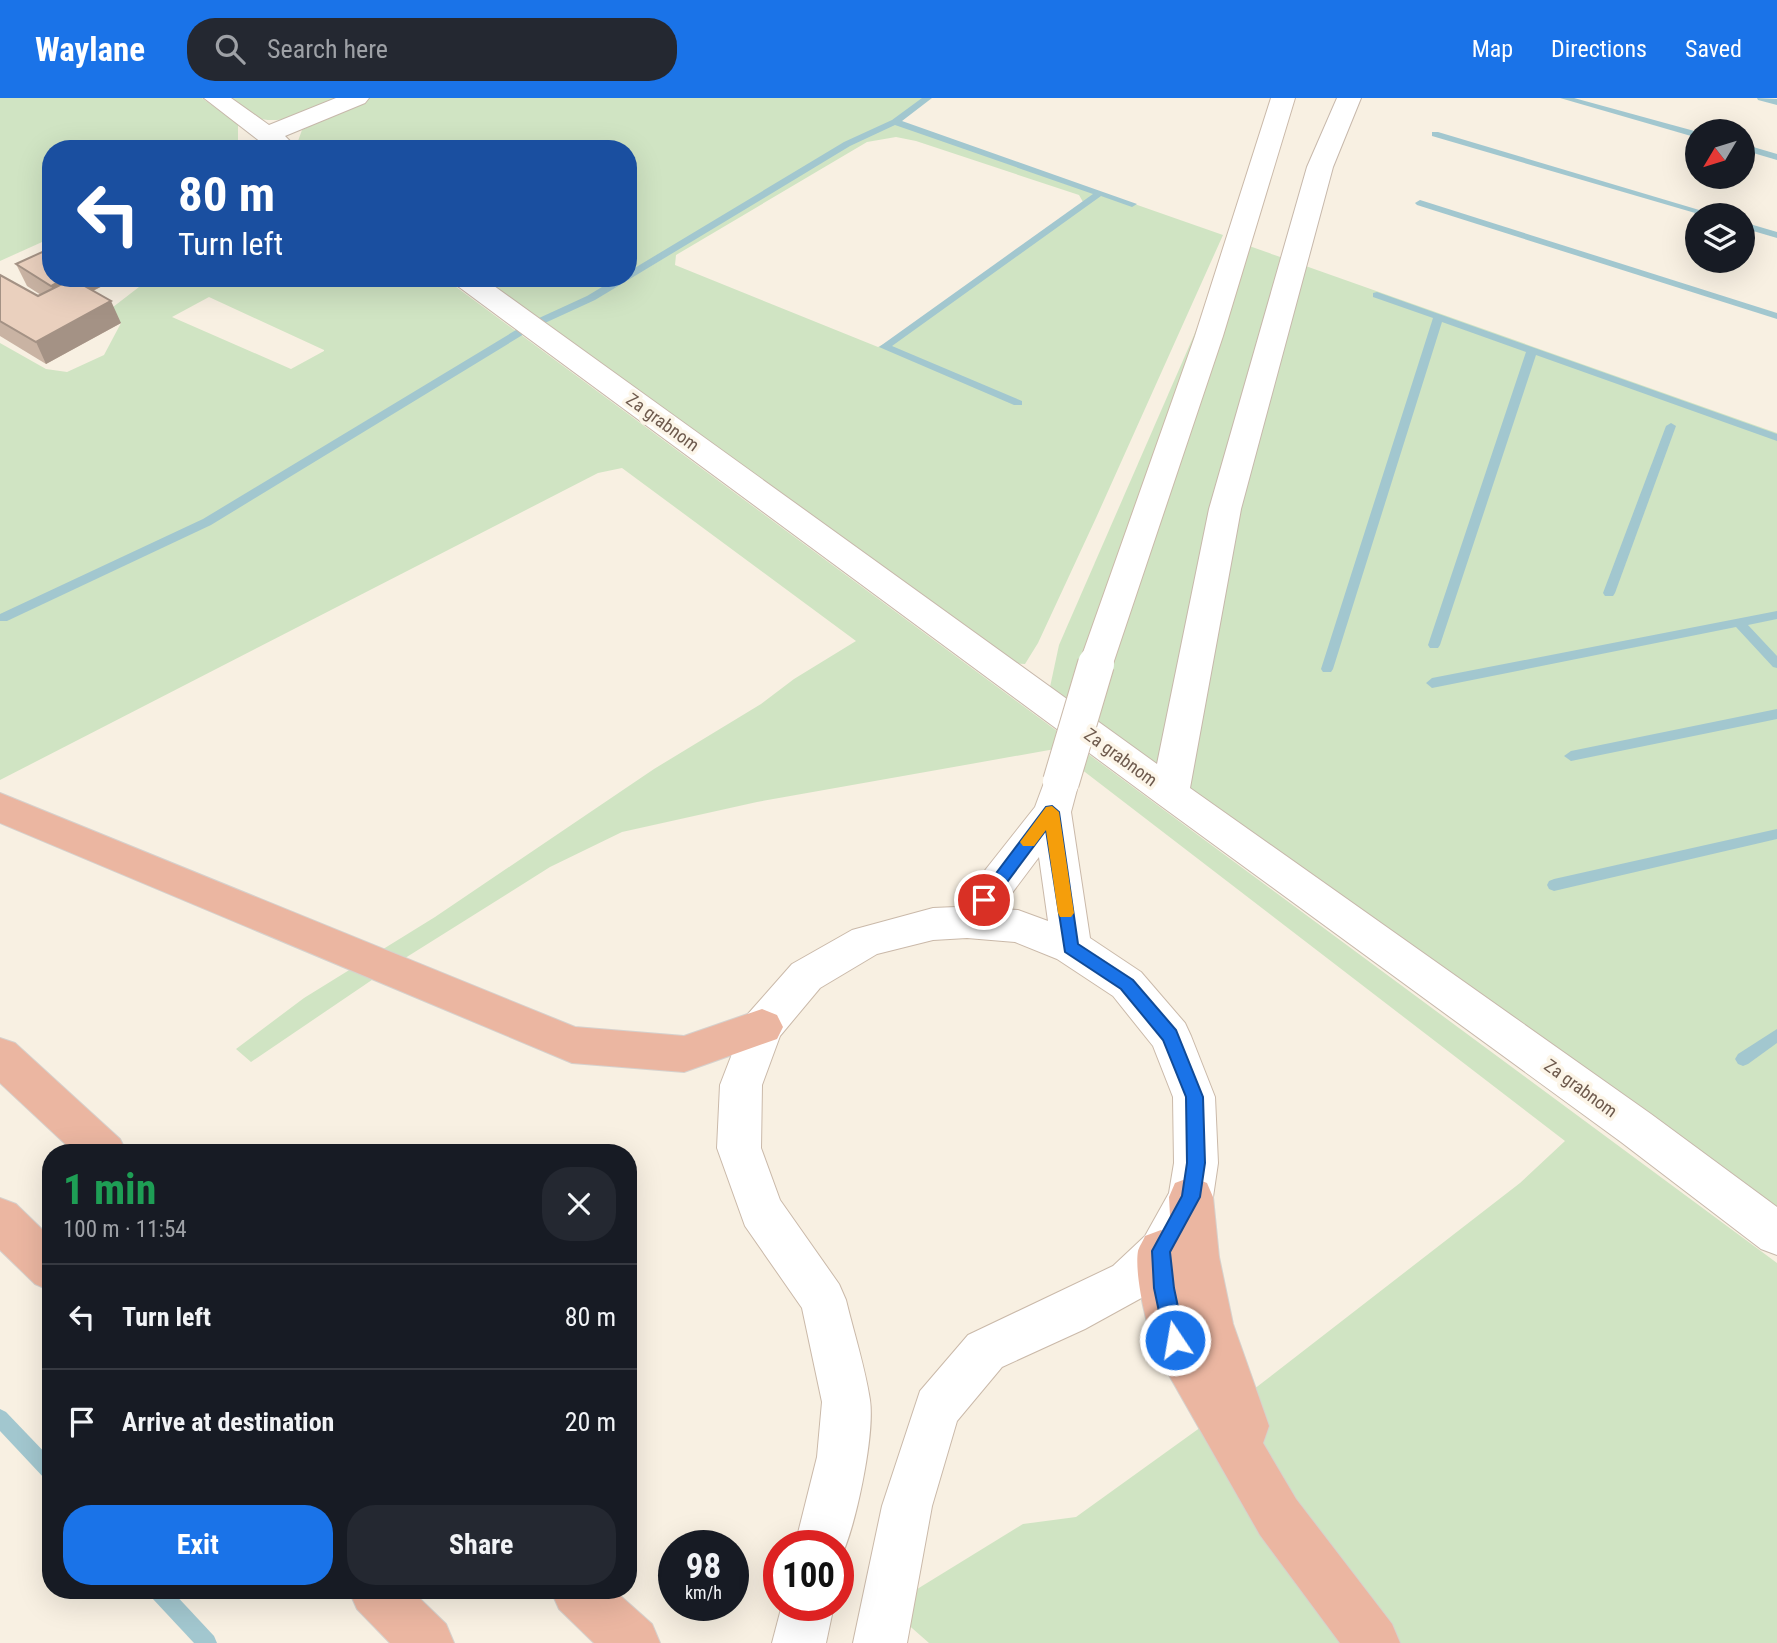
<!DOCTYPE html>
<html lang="en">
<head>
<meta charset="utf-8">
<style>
	body { margin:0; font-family:"Roboto Condensed",sans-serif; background:#242831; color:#f1f3f6; height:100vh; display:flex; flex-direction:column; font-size:26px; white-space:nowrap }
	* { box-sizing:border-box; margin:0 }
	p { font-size:23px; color:#9ea1a6 }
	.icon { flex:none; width:38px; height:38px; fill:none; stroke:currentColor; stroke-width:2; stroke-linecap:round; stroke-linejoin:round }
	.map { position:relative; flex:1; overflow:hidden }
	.side { position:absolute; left:42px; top:1046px; width:595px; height:455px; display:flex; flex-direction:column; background:#171b24; border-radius:28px; box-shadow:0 7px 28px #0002 }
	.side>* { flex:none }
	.hud { position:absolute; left:42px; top:42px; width:595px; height:147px; border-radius:28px; box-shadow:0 7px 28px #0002; background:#1a4fa0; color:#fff; overflow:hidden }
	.needle { width:46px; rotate:232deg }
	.fabs { position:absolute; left:1685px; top:21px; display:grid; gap:14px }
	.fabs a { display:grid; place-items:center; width:70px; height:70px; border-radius:50%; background:#171b24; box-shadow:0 7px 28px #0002; font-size:35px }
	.speed { position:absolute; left:658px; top:1432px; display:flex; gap:14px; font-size:35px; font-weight:700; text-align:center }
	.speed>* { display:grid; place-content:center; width:91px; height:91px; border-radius:50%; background:#171b24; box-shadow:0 7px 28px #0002; line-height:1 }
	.speed small { font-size:18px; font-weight:400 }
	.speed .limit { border:10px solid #d22; background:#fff; color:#111 }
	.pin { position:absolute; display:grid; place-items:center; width:60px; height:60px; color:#fff; margin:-30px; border:4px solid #fff; border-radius:50%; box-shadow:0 2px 7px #0007 }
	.me { position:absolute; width:77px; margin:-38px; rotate:348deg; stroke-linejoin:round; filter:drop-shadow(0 0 5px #0008) }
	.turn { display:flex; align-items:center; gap:24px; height:147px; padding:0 21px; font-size:32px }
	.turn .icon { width:91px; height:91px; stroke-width:2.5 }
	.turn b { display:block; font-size:49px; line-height:60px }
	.round { display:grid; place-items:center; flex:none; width:74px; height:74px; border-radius:28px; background:#242831 }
	.summary { display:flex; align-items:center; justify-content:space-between; height:119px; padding:0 21px }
	h1 { font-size:42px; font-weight:700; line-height:52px; color:#1e9e55 }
	.primary-button { display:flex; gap:14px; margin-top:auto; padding:14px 21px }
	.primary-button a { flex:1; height:80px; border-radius:28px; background:#1a73e8; color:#fff; font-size:28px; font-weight:700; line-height:80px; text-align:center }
	.primary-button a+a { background:#242831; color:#f1f3f6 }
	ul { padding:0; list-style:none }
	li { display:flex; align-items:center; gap:21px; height:105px; padding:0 21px; border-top:2px solid #363941 }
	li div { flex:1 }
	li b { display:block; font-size:26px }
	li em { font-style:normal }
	header { display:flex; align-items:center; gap:42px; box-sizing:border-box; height:98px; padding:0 35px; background:#1a73e8; color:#fff }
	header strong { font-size:33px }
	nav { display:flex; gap:38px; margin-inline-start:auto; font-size:24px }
	.search { width:490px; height:63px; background:#242831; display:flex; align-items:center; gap:18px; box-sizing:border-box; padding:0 24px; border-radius:28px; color:#9ea1a6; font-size:26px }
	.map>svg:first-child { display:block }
	.green { fill:#d0e4c3; fill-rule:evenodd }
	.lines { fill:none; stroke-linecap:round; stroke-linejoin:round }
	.stream { fill:#a2c7cf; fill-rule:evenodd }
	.street-casing { stroke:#c7b8ab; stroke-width:2 }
	.secondary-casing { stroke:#cab9a9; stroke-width:2 }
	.highway-casing { stroke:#d6d1cd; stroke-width:2 }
	.street { fill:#fff; fill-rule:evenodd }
	.secondary { fill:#fff; fill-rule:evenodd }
	.highway { fill:#ebb6a1; fill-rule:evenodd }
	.secondary-bridge-casing { stroke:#cab9a9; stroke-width:38; stroke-linecap:butt }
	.secondary-bridge { stroke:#fff; stroke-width:36 }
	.wall { fill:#c9b3a3 }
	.shaded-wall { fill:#a49285 }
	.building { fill:#ead0be; stroke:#a49285; stroke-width:2 }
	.route { fill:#1a73e8; stroke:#114b97; stroke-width:2 }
	.slow { fill:#f59e0b }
	.labels { text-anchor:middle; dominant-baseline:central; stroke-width:7; stroke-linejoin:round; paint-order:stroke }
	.street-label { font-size:18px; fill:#6d594c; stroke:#fcf5e8 }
</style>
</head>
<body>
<header>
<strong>Waylane</strong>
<div class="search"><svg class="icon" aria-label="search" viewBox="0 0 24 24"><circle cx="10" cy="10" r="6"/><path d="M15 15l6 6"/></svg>Search here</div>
<nav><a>Map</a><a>Directions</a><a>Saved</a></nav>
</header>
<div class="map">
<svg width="1777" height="1545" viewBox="0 0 1777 1545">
	<rect width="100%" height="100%" fill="#f8f0e2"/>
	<g class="green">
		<path d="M0 0H202L238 26V43L232 51H51V140L0 163Z"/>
		<path d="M226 0H342C318 10 280 31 253 18 244 14 235 6 226 0Z"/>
		<path d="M368 0H930L900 24 1223 137 1096 420 1038 545 1025 566 1010 565 479 180H628V51H307L298 43 302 32ZM896 39 916 43 1079 97 1083 104 911 232 878 249 675 167 676 157 867 44Z"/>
		<path d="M1235 143 1777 335V1117L1050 589 1059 547Z"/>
		<path d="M131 180H444L1777 1165V1545H929L888 1509 1023 1426 1076 1419 1258 1288 1520 1085 1565 1043 1055 651 757 704 622 734 550 769 394 867 251 964 236 951 304 900 435 819 654 671 761 606 794 581 856 543 622 370 598 375 0 682V245L46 271 67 274 104 257 121 225 104 216 139 189ZM209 199 324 252V253L291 271 172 219Z"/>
	</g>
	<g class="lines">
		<g class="stream">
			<path d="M922 0H932L902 23 1137 106 1132 109 1101 98 892 248 1022 303V307H1014L879 249 1093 96 895 27 850 48 595 202 534 230 211 427 7 523H0V516L203 421 526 226 587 198 617 180H628V174L844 44 892 22Z"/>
			<path d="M1560 0H1574L1698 34V40Z"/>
			<path d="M1757 0 1777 1V7L1758 2Z"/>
			<path d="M1432 34H1438L1716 117H1702L1432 38Z"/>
			<path d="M1743 46 1777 56V62L1743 52Z"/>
			<path d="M1420 102 1777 215V221L1417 107 1415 105Z"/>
			<path d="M1743 124 1777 134V140L1743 130Z"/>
			<path d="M1377 194 1777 336V343L1536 257 1440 547 1438 550H1430L1428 547 1526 254 1442 224 1333 571 1331 574H1323L1321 571 1433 220 1373 199V195Z"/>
			<path d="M1671 325 1676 328 1615 495 1613 498H1605L1603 495 1666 328Z"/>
			<path d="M1777 513V521L1748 527 1777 558V570L1773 569 1736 529 1432 590 1426 585 1432 580Z"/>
			<path d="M1777 611V621L1571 663 1564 658 1571 653Z"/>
			<path d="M1777 731V741L1554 793 1549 791 1547 787 1549 783 1554 781Z"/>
			<path d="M1777 931V945L1748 966 1743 968 1738 966 1735 961 1738 956Z"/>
			<path d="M0 1311 6 1314 51 1361V1384L45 1381 0 1333Z"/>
			<path d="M150 1493H172L214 1538 217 1545H194L152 1500Z"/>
		</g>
		<defs>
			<g id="street">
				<path d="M204 0H231L269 27 336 0H369L365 5 285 38 298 51H270Z"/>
				<path d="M1337 0H1361L1333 69 1241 411 1190 690 1651 1016 1777 1109V1157L1761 1151 1621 1044 1157 705 455 186 452 180H483L1157 666 1209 411 1307 69Z"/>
			</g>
			<g id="secondary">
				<path d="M1271 0H1295L1223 238 1113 566 1108 575 1096 578 1084 575 1079 566 1195 238Z"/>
				<path d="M1061 670 1074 674 1079 684 1071 714 1090 840 1141 874 1185 925 1191 938 1215 999 1218 1065 1213 1099 1177 1168 1145 1198 1085 1231 1002 1269 957 1323 932 1408 907 1545H853L882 1408 920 1293 968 1237 1113 1168 1145 1138 1169 1095 1174 1065 1173 999 1153 948 1113 898 1057 861 1015 844 967 840 933 842 877 856 820 890 780 938 762 987 761 1050 780 1102 839 1186 846 1202C854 1235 865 1269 870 1302 875 1337 855 1435 838 1465V1447H795L817 1359 822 1304 802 1210 745 1128 717 1050 720 987 747 917 792 866 852 832 933 810 956 809 1035 709 1048 674ZM1039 759 1048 823 1018 812 1000 811Z"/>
				<path d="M782 1507H834L826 1545H772Z"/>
			</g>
			<g id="highway">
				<path d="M0 695 575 929 684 938 762 911 777 917 783 929 777 941 684 974 572 965 0 725Z"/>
				<path d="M0 940 15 945 120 1041 127 1055H75L0 985Z"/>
				<path d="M1191 1079 1207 1085 1213 1099 1219 1159 1233 1226 1269 1328 1263 1345 1296 1401 1392 1526 1400 1545H1340L1260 1437 1158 1258C1148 1235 1134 1178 1138 1153 1139 1149 1143 1143 1145 1138L1161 1132 1171 1136 1169 1099 1175 1085Z"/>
				<path d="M0 1100 16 1106 51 1140V1193L35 1186 0 1152Z"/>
				<path d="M349 1493H412L446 1526 454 1545H390L357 1511Z"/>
				<path d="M551 1493H615L652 1526 660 1545H594L559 1511Z"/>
			</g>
		</defs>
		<use href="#street" class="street-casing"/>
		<use href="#secondary" class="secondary-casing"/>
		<use href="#highway" class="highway-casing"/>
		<use href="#street" class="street"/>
		<use href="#secondary" class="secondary"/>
		<use href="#highway" class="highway"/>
		<defs>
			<path id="secondary-bridge" d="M1061 684 1096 566"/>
		</defs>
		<use href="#secondary-bridge" class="secondary-bridge-casing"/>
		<use href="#secondary-bridge" class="secondary-bridge"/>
	</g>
	<path class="wall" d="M16 166 51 180H116V181L93 193 121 225 46 266 0 238V177L38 198 41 197 27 188Z"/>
	<g class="shaded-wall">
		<path d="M65 180H116V181L61 209 51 188Z"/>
		<path d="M111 203 121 225 46 266 36 244Z"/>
	</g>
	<g class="building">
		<path d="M51 150V180H65L51 188 16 166Z"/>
		<path d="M0 177 38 198 72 181 111 203 36 244 0 223Z"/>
	</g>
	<path class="route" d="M1052 708 1059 714 1078 846 1133 882 1176 932 1203 999 1205 1065 1200 1099 1170 1154 1174 1190 1185 1242 1182 1249 1175 1252 1168 1249 1165 1242 1154 1190 1152 1153 1182 1098 1187 1065 1186 999 1163 942 1121 891 1065 854 1046 732 990 807H978L976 802 1046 709Z"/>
	<path class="slow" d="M1052 708 1059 714 1074 815 1071 819H1060L1058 815 1046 732 1034 748H1023L1020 744 1046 709Z"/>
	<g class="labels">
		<g class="street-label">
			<text transform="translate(663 324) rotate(36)">Za grabnom</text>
			<text transform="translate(1121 659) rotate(36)">Za grabnom</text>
			<text transform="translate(1581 990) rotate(36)">Za grabnom</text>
		</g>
	</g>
</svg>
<div class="fabs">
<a><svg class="needle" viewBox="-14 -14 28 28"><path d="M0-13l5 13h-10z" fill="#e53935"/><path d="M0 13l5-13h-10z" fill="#9ea1a6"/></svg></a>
<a><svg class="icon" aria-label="layers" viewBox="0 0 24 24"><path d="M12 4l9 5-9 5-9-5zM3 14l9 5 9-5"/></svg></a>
</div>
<div class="speed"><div>98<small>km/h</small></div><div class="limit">100</div></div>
<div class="pin" style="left:984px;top:802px;background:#d93025"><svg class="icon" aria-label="arrive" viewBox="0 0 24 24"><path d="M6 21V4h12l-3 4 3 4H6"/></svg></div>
<svg class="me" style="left:1175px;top:1242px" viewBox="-20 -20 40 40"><circle r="17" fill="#1a73e8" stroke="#fff" stroke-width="3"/><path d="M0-11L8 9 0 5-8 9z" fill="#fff"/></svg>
<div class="hud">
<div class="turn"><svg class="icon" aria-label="left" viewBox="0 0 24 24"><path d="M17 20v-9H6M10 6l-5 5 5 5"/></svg><div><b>80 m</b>Turn left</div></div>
</div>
<section class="side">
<div class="summary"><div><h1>1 min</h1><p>100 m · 11:54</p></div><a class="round"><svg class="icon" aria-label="close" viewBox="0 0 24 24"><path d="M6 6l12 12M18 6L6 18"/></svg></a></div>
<ul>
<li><svg class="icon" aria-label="left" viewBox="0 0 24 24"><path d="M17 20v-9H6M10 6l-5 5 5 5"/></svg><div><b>Turn left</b></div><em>80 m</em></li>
<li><svg class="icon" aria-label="arrive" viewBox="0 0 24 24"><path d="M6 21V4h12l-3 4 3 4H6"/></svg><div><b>Arrive at destination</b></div><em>20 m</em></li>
</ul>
<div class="primary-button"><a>Exit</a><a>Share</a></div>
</section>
</div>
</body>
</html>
